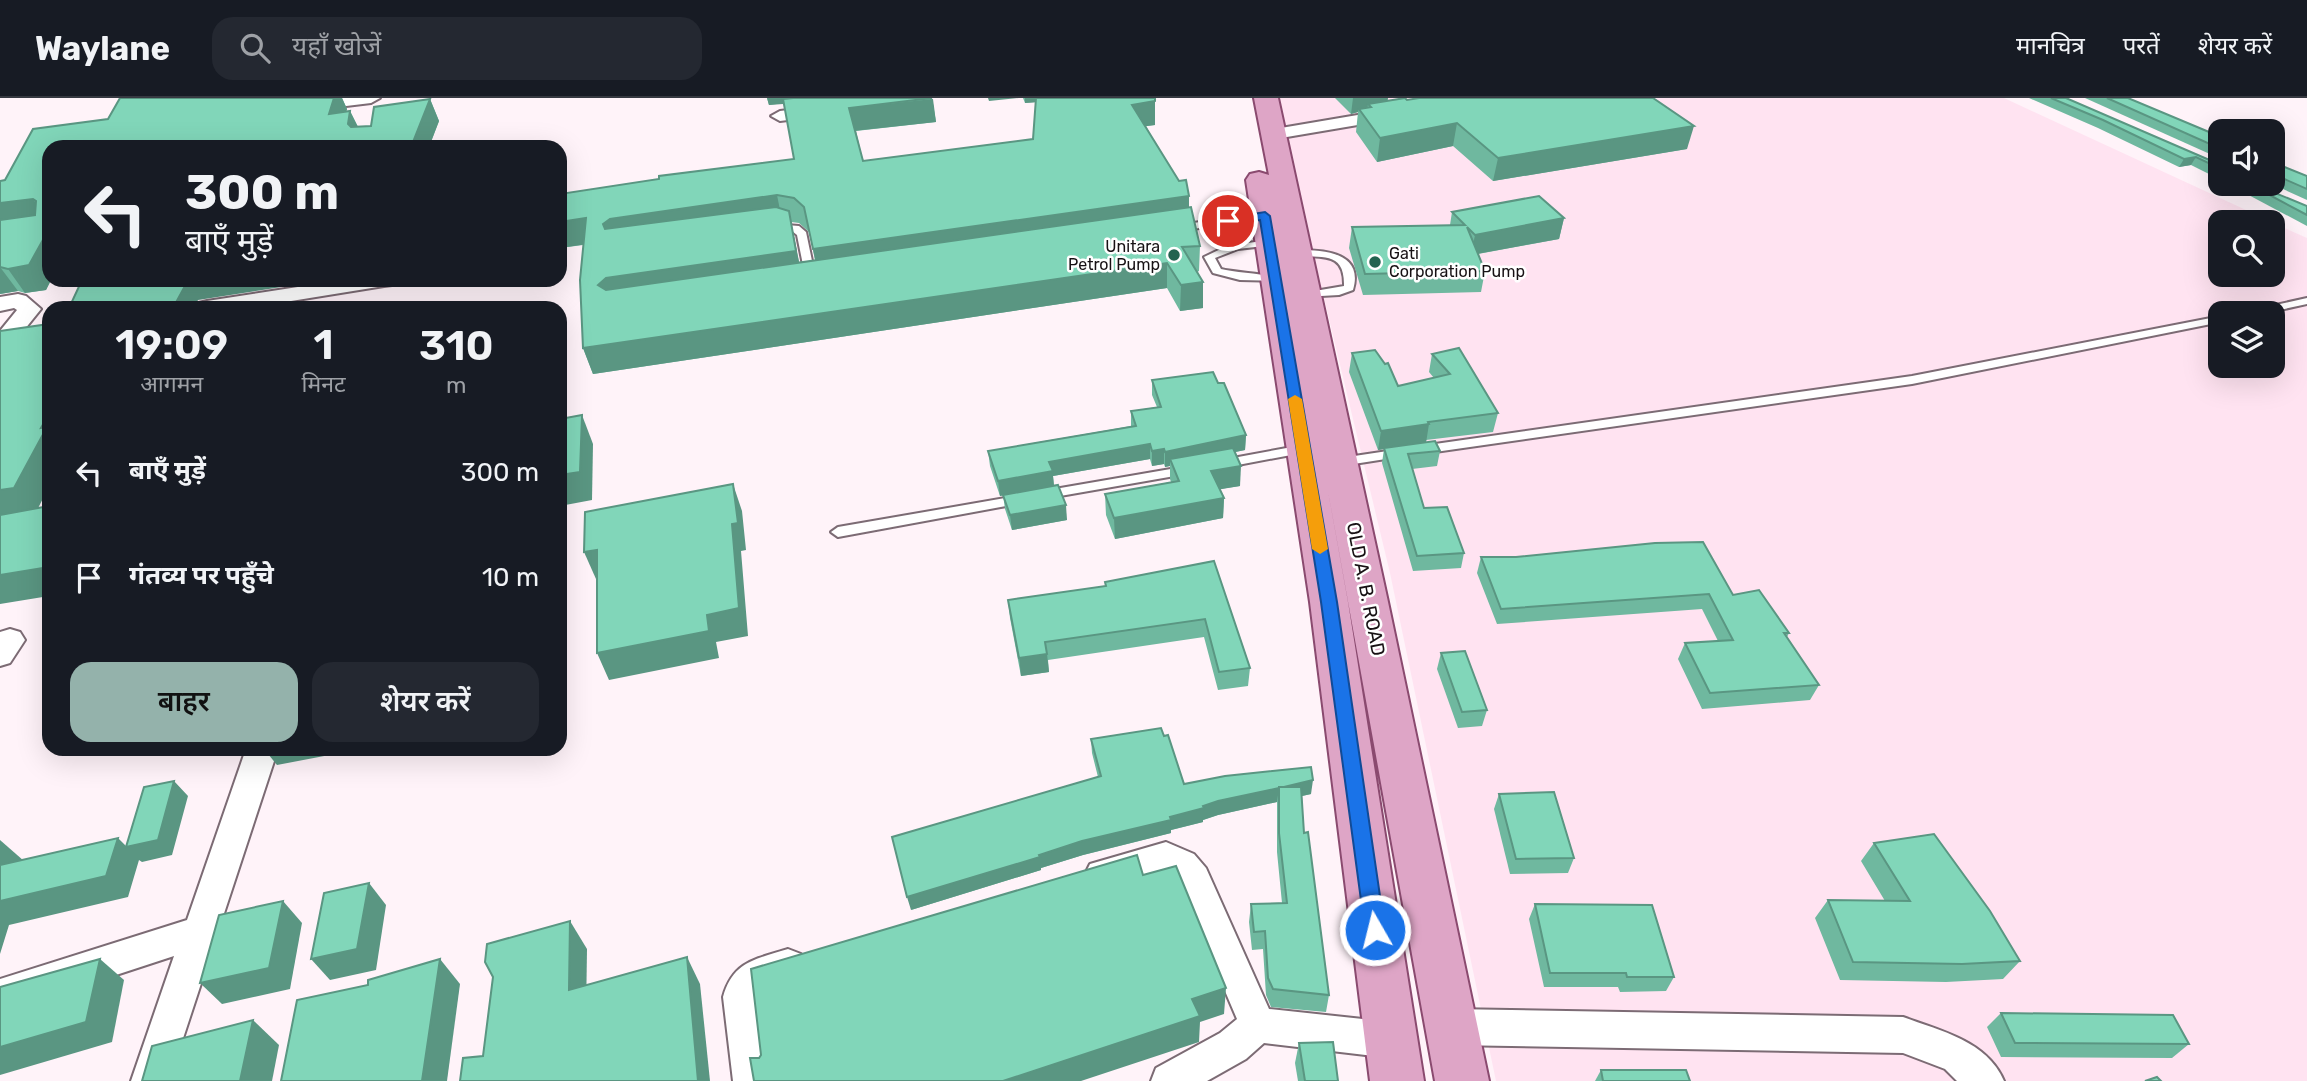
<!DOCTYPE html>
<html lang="hi">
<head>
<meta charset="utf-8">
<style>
	body { margin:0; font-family:Rubik,"Noto Sans Devanagari",sans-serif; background:#242831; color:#f1f3f6; height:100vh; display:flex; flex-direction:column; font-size:26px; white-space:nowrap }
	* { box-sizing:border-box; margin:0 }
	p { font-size:23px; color:#9ea1a6 }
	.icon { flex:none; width:38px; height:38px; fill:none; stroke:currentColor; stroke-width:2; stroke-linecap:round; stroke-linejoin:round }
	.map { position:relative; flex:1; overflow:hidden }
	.panel { position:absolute; left:42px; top:203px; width:525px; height:455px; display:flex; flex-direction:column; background:#171b24; border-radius:21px; box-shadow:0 7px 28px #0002 }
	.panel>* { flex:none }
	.guide { position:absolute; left:42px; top:42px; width:525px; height:147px; border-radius:21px; box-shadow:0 7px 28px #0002; background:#171b24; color:#f1f3f6; overflow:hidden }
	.controls { position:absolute; left:2208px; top:21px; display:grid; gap:14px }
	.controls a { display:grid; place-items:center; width:77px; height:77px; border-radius:14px; background:#171b24; box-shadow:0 7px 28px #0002; font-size:35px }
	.pin { position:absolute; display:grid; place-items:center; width:60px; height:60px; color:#fff; margin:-30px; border:4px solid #fff; border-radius:50%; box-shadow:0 2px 7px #0007 }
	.me { position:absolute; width:77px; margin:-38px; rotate:352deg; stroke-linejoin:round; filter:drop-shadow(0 0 5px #0008) }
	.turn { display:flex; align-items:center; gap:24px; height:147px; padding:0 28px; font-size:32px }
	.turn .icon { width:91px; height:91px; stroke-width:2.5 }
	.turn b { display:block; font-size:49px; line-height:60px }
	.eta { display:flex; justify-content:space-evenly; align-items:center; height:119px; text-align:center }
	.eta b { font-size:42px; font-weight:600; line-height:49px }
	.cta { display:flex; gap:14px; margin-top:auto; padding:14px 28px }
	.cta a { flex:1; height:80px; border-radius:21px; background:#94b2ab; color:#111; font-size:28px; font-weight:600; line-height:80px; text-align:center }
	.cta a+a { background:#242831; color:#f1f3f6 }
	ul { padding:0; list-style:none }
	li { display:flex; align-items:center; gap:21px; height:105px; padding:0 28px }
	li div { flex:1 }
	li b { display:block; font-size:26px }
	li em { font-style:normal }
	header { display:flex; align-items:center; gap:42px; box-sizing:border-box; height:98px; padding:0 35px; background:#171b24; border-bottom:2px solid #363941 }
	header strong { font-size:33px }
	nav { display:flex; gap:38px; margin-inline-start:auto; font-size:24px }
	.search { width:490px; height:63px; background:#242831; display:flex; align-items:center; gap:18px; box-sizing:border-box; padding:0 24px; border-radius:21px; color:#9ea1a6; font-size:26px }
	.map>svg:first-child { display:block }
	.built { fill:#ffe3f1; fill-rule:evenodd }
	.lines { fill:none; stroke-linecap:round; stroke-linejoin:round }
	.lane-casing { stroke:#7c6b74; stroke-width:4 }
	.street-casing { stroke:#7c6b74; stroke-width:4 }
	.primary-casing { stroke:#8a4a6f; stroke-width:4 }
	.lane { fill:#fff; fill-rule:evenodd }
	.street { fill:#fff; fill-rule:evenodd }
	.primary { fill:#dea5c6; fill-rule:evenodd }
	.wall { fill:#6fb89f; fill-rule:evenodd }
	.shaded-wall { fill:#5a9682 }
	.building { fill:#81d6b9; stroke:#5a9682; stroke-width:2 }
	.route { fill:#1a73e8; stroke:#114b97; stroke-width:2 }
	.slow { fill:#f59e0b }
	.poi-dot { fill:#236350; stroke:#fff; stroke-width:2.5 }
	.labels { text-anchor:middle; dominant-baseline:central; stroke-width:5; stroke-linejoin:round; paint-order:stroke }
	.far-poi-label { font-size:16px; fill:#171114; stroke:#fff; text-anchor:end }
	.street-label { font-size:19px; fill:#171114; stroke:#fff }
</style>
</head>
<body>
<header>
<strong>Waylane</strong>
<div class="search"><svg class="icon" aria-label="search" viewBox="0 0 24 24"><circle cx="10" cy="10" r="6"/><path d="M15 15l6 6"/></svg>यहाँ खोजें</div>
<nav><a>मानचित्र</a><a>परतें</a><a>शेयर करें</a></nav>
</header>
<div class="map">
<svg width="2307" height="983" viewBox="0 0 2307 983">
	<rect width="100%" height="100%" fill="#fff3f9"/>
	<path class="built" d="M1276 0H2004L2272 124H2221V177H2273V125L2307 140V983H1496L1390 475ZM2221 215H2273V268H2221Z"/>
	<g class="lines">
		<defs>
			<g id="lane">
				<path d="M1264 115 1268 116V120L1179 133 1174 130 1179 127Z"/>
				<path d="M774 126 799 128 806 134 816 182 815 184 811 185 806 182 797 137 792 133 770 131 769 129Z"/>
				<path d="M1269 142 1274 145 1273 147 1238 151 1215 160 1221 171C1236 175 1272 176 1280 181L1279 183 1240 182 1213 175 1204 159 1227 148Z"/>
				<path d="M1299 152C1325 152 1364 155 1353 192L1339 197 1303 199V195L1344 188C1345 152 1321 161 1295 157L1294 155Z"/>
				<path d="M2307 200V206L2266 215H2247L2248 213Z"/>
				<path d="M2221 218V224L1912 286 1421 356 1415 352 1421 348 1912 278Z"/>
				<path d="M1303 347 1309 351 1307 354 1222 370 1216 366 1222 362Z"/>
				<path d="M1401 351 1405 352 1407 355 1405 358 1341 368 1335 364 1341 360Z"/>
				<path d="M1188 368 1192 369 1194 372 1192 375 1043 401 1037 397 1043 393Z"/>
				<path d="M1023 397 1028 398 1030 401 1028 404 838 439 831 434 838 429Z"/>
			</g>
			<g id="street">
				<path d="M236 0H254L255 9 328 0H380L371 5 255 19 238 17 235 13Z"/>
				<path d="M822 8 828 9 831 13 828 17 780 23 771 18 780 13Z"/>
				<path d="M1393 11 1399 12 1402 16 1399 20 1275 41 1266 36 1275 31Z"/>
				<path d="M343 182H395L392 187 384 188 248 210H196L199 205 207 203Z"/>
				<path d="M18 196 26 198 41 211 8 252 0 254V233L17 212 14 210 0 213V199Z"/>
				<path d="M10 531 20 534 25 542 10 565 0 568V534Z"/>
				<path d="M246 651H278L169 983H131L174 858 0 915V881L187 822Z"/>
				<path d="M1166 744 1194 756 1206 770 1269 911 1391 924 1404 929 1410 942 1404 955 1391 960 1264 945 1246 961 1207 983H1151L1156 970 1220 935 1237 921 1181 790 1170 776 1164 773 1102 791 1090 786 1085 776 1090 766Z"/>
				<path d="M788 851 801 856 806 868 801 880 770 890 759 899 771 983H733L723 899C733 863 756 861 788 851Z"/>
				<path d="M1451 911 1903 919C1941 933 1987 943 2004 983H1957L1945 971 1903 955 1451 947 1438 942 1432 929 1438 916Z"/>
			</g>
			<path id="primary" d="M1254 0H1278L1388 504 1489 983H1435L1324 371 1348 504 1424 983H1370L1310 504 1246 82 1250 76 1259 74 1269 77Z"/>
		</defs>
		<use href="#lane" class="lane-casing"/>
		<use href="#street" class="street-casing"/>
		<use href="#primary" class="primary-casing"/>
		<use href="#lane" class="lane"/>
		<use href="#street" class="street"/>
		<use href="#primary" class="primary"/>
	</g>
	<g class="wall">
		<path d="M120 0H342L347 11 346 13H350L358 29 371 28 374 9 430 1 439 23 429 49H49V182H51L46 192 25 195 18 193 0 196V83L5 82 33 31 108 21Z"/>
		<path d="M767 0H932L936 24 856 33 863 63 1033 41 1036 4 1025 5 1023 0H1155V27L1146 28 1189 109 1200 148 1199 173 1197 174 1203 184V210L1180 213 1167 190 593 276 583 250V147L560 150V96L794 61 784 5 769 7ZM791 124 799 125 809 134 815 162 799 164Z"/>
		<path d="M1335 0H1388L1387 3 1407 2 1687 51 1493 83 1453 48 1377 64 1356 34 1358 14 1351 16Z"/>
		<path d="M2029 0H2066L2221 67V82L2191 67 2179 69 2098 30Z"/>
		<path d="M2085 0H2128L2221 39V61Z"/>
		<path d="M2273 58 2277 66 2307 78V102L2272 86H2273Z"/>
		<path d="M2228 86H2253L2307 108V128Z"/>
		<path d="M1452 114 1564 120 1559 141 1478 156 1485 173 1481 194 1363 197 1349 150 1352 129 1450 127Z"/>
		<path d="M1352 255 1398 288 1434 280 1429 274 1432 256 1498 315 1493 334 1426 342V344L1440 353 1437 368 1412 371 1424 410 1464 455 1461 470 1413 473 1382 365 1384 351 1378 352 1349 274Z"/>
		<path d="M1152 282 1218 285 1246 337 1245 352 1235 354 1240 388 1220 391 1224 400 1223 420 1115 441 1106 417 1105 396 1171 384 1170 381V368L1165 369 1164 366 1152 368 1150 361 1053 378 1054 388 1067 422 1012 432 1005 411 1003 397 1000 398 990 368 988 353 1131 328V313L1157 309 1152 297Z"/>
		<path d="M1481 459 1733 497 1789 535 1787 539 1819 587 1810 602 1702 611 1678 561 1685 545 1718 543 1702 511 1497 526 1477 475Z"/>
		<path d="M1214 463 1250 570 1248 588 1218 592 1204 539 1048 562 1049 574 1021 578 1010 520 1008 502 1106 488 1105 484Z"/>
		<path d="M1441 555 1487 612 1482 628 1458 630 1437 571Z"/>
		<path d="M1091 641 1184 686 1225 678 1311 696 1302 698 1304 735 1329 897 1326 914 1271 909 1266 897 1263 851 1252 852 1249 824 1251 806 1282 805 1277 754V704L1218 717 1203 722V724L1171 732V735L1083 757 1041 770V772L911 812 1098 679 1092 655Z"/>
		<path d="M1499 696 1574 760 1568 775 1510 776 1494 711Z"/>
		<path d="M1874 745 2020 863 2003 881 1946 884 1840 882 1815 820 1828 802 1885 803 1861 763Z"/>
		<path d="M1535 806 1674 879 1666 893 1620 894 1618 889H1544L1529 821Z"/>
		<path d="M2001 915 2189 946 2172 960 2001 959 1987 929Z"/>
		<path d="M1299 945 1338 983H1298L1295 965Z"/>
		<path d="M1601 972 1690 983H1595Z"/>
	</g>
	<g class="shaded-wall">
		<path d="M334 0H342L347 11 340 38 329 16Z"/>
		<path d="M767 0H868L769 7Z"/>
		<path d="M988 0H1019L989 3Z"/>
		<path d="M1025 0H1039V4L1025 5Z"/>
		<path d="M1353 0H1388L1386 10 1371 9 1368 6 1367 13 1359 11 1358 14 1351 16Z"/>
		<path d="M430 1 439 23 429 49H411Z"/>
		<path d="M933 1 936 24 853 33 849 10Z"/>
		<path d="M1155 3V27L1132 30V7Z"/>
		<path d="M350 13 361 35 358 49 348 26Z"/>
		<path d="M1457 25 1453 48 1377 64 1380 40Z"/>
		<path d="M1694 28 1687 51 1493 83 1498 60Z"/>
		<path d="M2196 59 2191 67 2179 69 2184 61Z"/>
		<path d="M777 97 782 122 611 151 603 126 610 121Z"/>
		<path d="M1189 98V123L818 177 813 151Z"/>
		<path d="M33 101 49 124 0 131V105Z"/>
		<path d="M789 113 802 179 615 206 598 187 606 180Z"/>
		<path d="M586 120 594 145 560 150V124Z"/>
		<path d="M1564 120 1559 141 1471 157 1475 137Z"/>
		<path d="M49 131V182H51L46 192 25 195 8 171Z"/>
		<path d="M1167 165V190L593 276 583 250Z"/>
		<path d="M0 169 18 193 0 196Z"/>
		<path d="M181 182H326L198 202 196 206 198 210H173L178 186Z"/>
		<path d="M1203 184V210L1180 213 1181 187Z"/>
		<path d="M49 316V389L35 416 0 422V392Z"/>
		<path d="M582 317 593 346 592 402 560 408V377Z"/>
		<path d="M1429 326 1426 345 1378 352 1381 333Z"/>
		<path d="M1246 337 1245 352 1173 367 1170 361V368L1165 369V354Z"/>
		<path d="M1150 346V361L1053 378 1054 388 1000 398 998 383 1049 364Z"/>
		<path d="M1164 351V366L1152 368V353Z"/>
		<path d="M1241 368 1240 388 1210 393 1211 373Z"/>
		<path d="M733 386 742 413 746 452 741 453 748 538 716 544 719 560 609 582 597 555 732 426Z"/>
		<path d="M1224 400 1223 420 1115 441 1114 420Z"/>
		<path d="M1066 407 1067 422 1012 432 1010 417Z"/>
		<path d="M597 452 596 481 584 454Z"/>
		<path d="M49 469V498L0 506V477Z"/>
		<path d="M1047 556 1049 574 1021 578 1019 560Z"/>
		<path d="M264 651H361L277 667Z"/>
		<path d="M1313 682 1311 696 1279 703V690Z"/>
		<path d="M174 683 188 698 172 757 142 764 139 762 128 799 9 827 0 856V803L118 740 127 749Z"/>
		<path d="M1279 690 1277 704 1218 717 1203 722V724L1171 732V735L1083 757 1041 770V772L911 812 907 799 1082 743 1170 719 1218 703Z"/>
		<path d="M0 742 24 763 0 778Z"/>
		<path d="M369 785 386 807 376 872 330 882 311 861Z"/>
		<path d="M283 803 302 825 290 891 222 906 200 885Z"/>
		<path d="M570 823 587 851 586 918 569 892Z"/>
		<path d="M687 859 700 886 710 983H698Z"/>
		<path d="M100 861 124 882 112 944 0 977V949Z"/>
		<path d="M440 861 460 886 447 983H422Z"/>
		<path d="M1226 890 1224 916 1200 924 1199 944 1081 983H1003L1192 901Z"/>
		<path d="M253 922 279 947 272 983H240Z"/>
	</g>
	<g class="building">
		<path d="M120 0H334L329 16 350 13 348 26 351 29 371 28 374 9 430 1 411 49H49V131L29 167 8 171 0 169V122L35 117 36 103 33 101 0 105V83L5 82 33 31 108 21Z"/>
		<path d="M793 0H932L849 10 863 63 1033 41 1036 0H1155V3L1132 7 1179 83 1186 82 1189 98 813 151 804 109 794 100 777 97 610 121 603 126 605 131 776 109 789 113 796 153 606 180 598 187 606 192 1191 109 1200 148 1182 149 1203 184 1181 187 1167 165 583 250 580 182 586 120 560 124V96L659 81V78L794 61 783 1Z"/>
		<path d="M1405 0 1407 2 1419 0H1653L1694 28 1498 60 1457 25 1380 40 1359 11 1371 9 1368 6Z"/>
		<path d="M2051 0H2066L2221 67V71L2196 59 2184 61 2103 22Z"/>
		<path d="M2107 0H2128L2221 39V51Z"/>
		<path d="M2273 58 2276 59 2277 66 2307 78V91L2273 76Z"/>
		<path d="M2249 86H2253L2307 108V117Z"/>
		<path d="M1539 98 1564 120 1475 137 1467 129 1485 173 1365 176 1352 129 1465 127 1452 114Z"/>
		<path d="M82 182H181L178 186 185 188 173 210H69Z"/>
		<path d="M49 226V316L41 330 47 329 14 390 0 392V233Z"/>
		<path d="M1459 250 1498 315 1428 324 1429 326 1381 333 1352 255 1375 252 1385 266 1388 265 1398 288 1450 276 1432 256Z"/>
		<path d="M1213 274 1218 285H1224L1246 337 1165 354 1164 351 1152 353 1150 346 1049 364 1053 373 998 383 988 353 1136 328 1131 313 1161 309 1152 282Z"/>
		<path d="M582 317 580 374 560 377V321Z"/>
		<path d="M1435 343 1440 353 1408 356 1424 410 1447 409 1464 455 1417 458 1384 350Z"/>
		<path d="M1233 350 1241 368 1211 373 1224 400 1114 420 1105 396 1179 383 1170 361Z"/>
		<path d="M733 386 738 425 732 426 739 510 707 517 709 533 597 555V452L584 454 585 414Z"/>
		<path d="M1058 387 1066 407 1010 417 1003 397Z"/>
		<path d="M49 408V469L0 477V417Z"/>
		<path d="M1703 444 1733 497 1759 492 1789 535H1784L1819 587 1710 595 1685 545 1733 542 1709 496 1501 511 1481 459H1516L1655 445Z"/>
		<path d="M1214 463 1250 570 1219 574 1205 521 1045 544 1047 556 1019 560 1008 502 1106 488 1105 484Z"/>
		<path d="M1465 553 1487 612 1462 614 1441 555Z"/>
		<path d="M1161 630 1164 638 1168 637 1184 686 1225 678 1311 669 1313 682 1284 689H1279V690L1218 703 1203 708 1204 710 1170 719 1171 722 1082 743 1039 757 1040 759 907 799 892 739 1101 678 1091 641Z"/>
		<path d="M174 683 158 742 126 749 144 689Z"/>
		<path d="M1279 689H1301L1304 735 1308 734 1329 897 1273 891 1268 880 1265 833 1254 834 1251 806 1287 805 1279 735Z"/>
		<path d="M1554 694 1574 760 1516 761 1499 696Z"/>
		<path d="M1934 736 1990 813 2020 863 1962 866 1853 864 1828 802 1910 803 1874 745Z"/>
		<path d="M118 740 106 778 0 803V767Z"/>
		<path d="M1137 757 1143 777 1176 768 1226 890 1192 901 1200 918 1003 983H754L750 960H759L761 957 751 871Z"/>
		<path d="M369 785 357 851 311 861 324 795Z"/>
		<path d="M283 803 269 870 200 885 219 817Z"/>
		<path d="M1535 806 1652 807 1674 879H1627L1626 875H1550Z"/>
		<path d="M570 823 569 892 687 859 698 983H460L463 960 483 958 493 879 485 864 487 846Z"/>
		<path d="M100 861 86 924 0 949V889Z"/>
		<path d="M440 861 422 983H281L297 902 368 887V882Z"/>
		<path d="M2001 915 2173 917 2189 946 2015 945Z"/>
		<path d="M253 922 240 983H142L152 948Z"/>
		<path d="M1333 944 1338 983H1305L1299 945Z"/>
		<path d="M1601 972H1686L1690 983H1603Z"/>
		<path d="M2157 979 2161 983H2145Z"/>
	</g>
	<path class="route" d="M1265 114 1270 118 1337 504 1385 832 1382 839 1375 841 1368 839 1365 832 1321 504 1260 122 1228 126 1223 123 1228 120Z"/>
	<path class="slow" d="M1295 297 1302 301 1328 451 1320 456 1312 451 1288 301Z"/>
	<g class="poi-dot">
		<circle cx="1174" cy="157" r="7"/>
		<circle cx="1375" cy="164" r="7"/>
	</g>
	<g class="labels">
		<g class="far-poi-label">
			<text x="1160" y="148">Unitara<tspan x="1160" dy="18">Petrol Pump</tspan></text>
			<text x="1389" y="155" text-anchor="start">Gati<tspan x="1389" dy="18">Corporation Pump</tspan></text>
		</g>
		<g class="street-label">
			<text transform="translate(1366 491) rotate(79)">OLD A. B. ROAD</text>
		</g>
	</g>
</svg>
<div class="controls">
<a><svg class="icon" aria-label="sound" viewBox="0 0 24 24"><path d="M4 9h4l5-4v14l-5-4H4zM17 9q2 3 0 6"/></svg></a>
<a><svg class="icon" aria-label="search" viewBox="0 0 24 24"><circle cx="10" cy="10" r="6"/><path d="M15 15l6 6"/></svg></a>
<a><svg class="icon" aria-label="layers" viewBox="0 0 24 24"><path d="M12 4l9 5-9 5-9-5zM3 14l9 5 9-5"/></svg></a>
</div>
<div class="pin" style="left:1228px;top:123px;background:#d93025"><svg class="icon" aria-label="arrive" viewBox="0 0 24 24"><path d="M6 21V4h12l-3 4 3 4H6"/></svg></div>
<svg class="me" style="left:1375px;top:832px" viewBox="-20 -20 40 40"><circle r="17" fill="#1a73e8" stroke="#fff" stroke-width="3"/><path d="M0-11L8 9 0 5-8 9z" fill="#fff"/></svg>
<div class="guide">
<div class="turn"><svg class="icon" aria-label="left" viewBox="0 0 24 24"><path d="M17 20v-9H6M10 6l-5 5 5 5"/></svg><div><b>300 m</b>बाएँ मुड़ें</div></div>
</div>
<section class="panel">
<div class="eta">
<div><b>19:09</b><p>आगमन</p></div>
<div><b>1</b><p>मिनट</p></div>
<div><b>310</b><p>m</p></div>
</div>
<ul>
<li><svg class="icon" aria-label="left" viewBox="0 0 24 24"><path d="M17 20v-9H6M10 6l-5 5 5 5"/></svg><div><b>बाएँ मुड़ें</b></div><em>300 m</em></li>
<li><svg class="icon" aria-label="arrive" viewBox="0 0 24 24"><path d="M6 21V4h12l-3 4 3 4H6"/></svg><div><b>गंतव्य पर पहुँचे</b></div><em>10 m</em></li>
</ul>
<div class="cta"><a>बाहर</a><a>शेयर करें</a></div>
</section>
</div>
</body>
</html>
